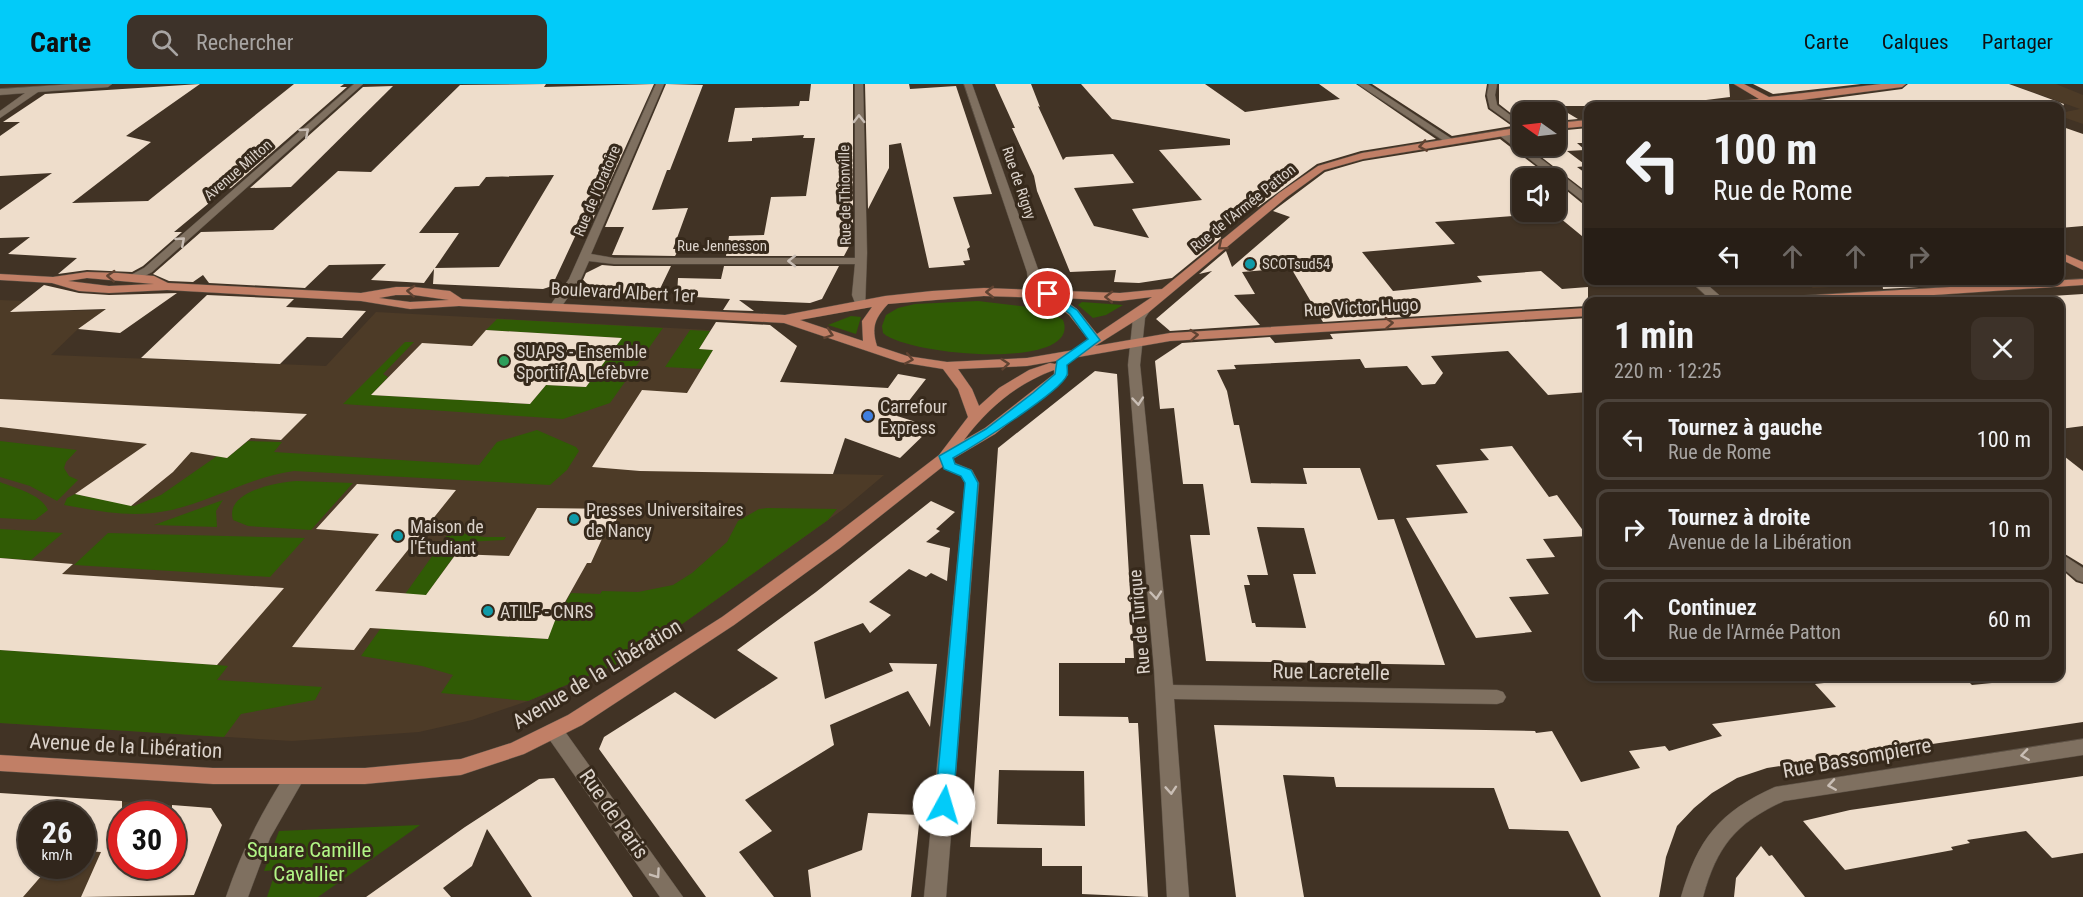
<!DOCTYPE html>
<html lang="fr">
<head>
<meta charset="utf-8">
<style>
	body { margin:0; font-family:"Roboto Condensed",sans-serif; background:#3d3229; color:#f1f3f6; height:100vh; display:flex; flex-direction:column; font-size:22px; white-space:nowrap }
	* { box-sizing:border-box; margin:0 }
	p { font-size:20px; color:#a8a5a3 }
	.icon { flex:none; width:33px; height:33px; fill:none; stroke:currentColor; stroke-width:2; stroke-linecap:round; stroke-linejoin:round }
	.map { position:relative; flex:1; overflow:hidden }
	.drawer { position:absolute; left:1584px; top:213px; width:480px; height:384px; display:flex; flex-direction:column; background:#31261c; border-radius:12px; box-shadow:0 2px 4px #0004,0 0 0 2px #4c433b }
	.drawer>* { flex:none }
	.guide { position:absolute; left:1584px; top:18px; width:480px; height:183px; border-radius:12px; box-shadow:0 2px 4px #0004,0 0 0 2px #4c433b; background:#31261c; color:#f1f3f6; overflow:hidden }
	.needle { width:39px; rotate:284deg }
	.tools { position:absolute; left:1512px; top:18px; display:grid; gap:12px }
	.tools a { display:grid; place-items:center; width:54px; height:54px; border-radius:12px; background:#31261c; box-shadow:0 2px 4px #0004,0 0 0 2px #4c433b; font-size:30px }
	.speed { position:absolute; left:18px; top:717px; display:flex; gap:12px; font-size:30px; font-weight:700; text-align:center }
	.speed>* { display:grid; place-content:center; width:78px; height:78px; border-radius:50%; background:#31261c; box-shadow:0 2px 4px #0004,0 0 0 2px #4c433b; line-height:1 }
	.speed small { font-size:15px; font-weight:400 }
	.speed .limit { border:9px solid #d22; background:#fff; color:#111 }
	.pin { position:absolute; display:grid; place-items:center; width:51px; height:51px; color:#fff; margin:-26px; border:3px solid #fff; border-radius:50%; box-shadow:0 2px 6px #0007 }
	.me { position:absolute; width:66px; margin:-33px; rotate:6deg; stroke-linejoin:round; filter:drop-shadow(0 0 4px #0008) }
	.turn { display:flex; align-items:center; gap:21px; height:126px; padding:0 30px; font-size:27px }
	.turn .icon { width:78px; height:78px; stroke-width:2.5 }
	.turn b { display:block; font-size:42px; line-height:51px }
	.lanes { display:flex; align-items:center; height:57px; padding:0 30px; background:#0003; justify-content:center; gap:30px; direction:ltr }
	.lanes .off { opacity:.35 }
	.round { display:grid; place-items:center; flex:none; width:63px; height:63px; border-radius:12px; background:#3d3229 }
	.head { display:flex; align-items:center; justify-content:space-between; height:102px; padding:0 30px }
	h1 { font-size:36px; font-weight:700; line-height:45px }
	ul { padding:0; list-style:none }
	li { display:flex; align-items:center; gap:18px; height:81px; margin:0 12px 9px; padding:0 18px; border:3px solid #4c433b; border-radius:12px }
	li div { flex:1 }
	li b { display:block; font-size:22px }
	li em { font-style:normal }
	header { display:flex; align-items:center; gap:36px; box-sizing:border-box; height:84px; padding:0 30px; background:#02cbf9; color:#111 }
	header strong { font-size:28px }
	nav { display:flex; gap:33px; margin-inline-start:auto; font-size:21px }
	.search { width:420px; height:54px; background:#3d3229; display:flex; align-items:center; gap:15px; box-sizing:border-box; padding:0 21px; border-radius:12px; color:#a8a5a3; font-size:22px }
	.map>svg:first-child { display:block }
	.built { fill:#4d3b27; fill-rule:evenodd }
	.green { fill:#305b05 }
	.building { fill:#eeddcb; fill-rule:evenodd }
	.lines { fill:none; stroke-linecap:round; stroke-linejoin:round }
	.minor-casing { stroke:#5d5246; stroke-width:1 }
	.major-casing { stroke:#5d5246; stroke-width:1 }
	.minor { fill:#7f7060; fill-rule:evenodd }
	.major { fill:#c17f66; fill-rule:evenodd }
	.oneway { stroke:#c9beb5 }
	.oneway2 { stroke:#604332 }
	.route { fill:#02cbf9; stroke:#0184a2; stroke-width:1.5 }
	.culture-dot { fill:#0f9aa8; stroke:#36291b; stroke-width:2 }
	.leisure-dot { fill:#2e9e5b; stroke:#36291b; stroke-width:2 }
	.shop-dot { fill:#3f7fe0; stroke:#36291b; stroke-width:2 }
	.labels { text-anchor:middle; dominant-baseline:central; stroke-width:6; stroke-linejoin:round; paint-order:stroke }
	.far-street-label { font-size:15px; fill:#dbd2ca; stroke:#36291b }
	.far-poi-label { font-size:15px; fill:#dbd2ca; stroke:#36291b; text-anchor:start }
	.street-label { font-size:18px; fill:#dbd2ca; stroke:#36291b }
	.poi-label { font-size:18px; fill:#dbd2ca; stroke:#36291b; text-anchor:start }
	.near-street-label { font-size:21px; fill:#dbd2ca; stroke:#36291b }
	.near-park-label { font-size:21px; fill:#b1f585; stroke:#36291b }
</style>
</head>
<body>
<header>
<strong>Carte</strong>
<div class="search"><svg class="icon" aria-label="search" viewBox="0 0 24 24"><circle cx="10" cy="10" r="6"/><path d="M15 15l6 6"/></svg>Rechercher</div>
<nav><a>Carte</a><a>Calques</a><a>Partager</a></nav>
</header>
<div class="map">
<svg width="2083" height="813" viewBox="0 0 2083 813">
	<rect width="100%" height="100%" fill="#413325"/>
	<g class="built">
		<path d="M2010 0H2056L2083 11V40L2060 32V29L2080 25Z"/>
		<path d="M1802 197H1941L1813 204Z"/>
		<path d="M0 216 24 217 12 228 106 226 78 245 51 271 326 282 376 228 782 250 797 262 780 298 854 302 826 380 833 390 884 391 845 424 678 543 617 580 528 617 472 636 419 648 292 657 0 639Z"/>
		<path d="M0 709 211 724 221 739 194 811 190 813H0ZM32 730H82V782H32ZM122 730H172V782H122Z"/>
	</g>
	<g class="green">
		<path d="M978 217 1046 225 1063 236C1083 287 908 272 883 249L882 242 886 231 898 224 915 220Z"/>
		<path d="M1082 218 1123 221 1106 231 1093 234 1078 221Z"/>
		<path d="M851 232 861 233 856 250 828 241Z"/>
		<path d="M497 235 663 244 610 319 563 335 343 320 405 258H414L383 290 388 293 371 311 530 320 546 301 586 303 621 254 486 246Z"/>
		<path d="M690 246 710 247 699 265 713 266 702 285 665 283Z"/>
		<path d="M537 346 576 363 579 367 567 386 550 401 294 387C249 393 210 419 166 427 131 434 98 427 64 421L67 414 75 410 134 422 161 411 217 372 227 374 248 357 282 358 274 368 479 381 497 358Z"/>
		<path d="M0 357 77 366 66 378 64 384 69 392 78 396 57 417 30 402 0 393Z"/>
		<path d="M297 397 353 399 311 446 248 442 233 436C224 407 279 398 297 397Z"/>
		<path d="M0 398C15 404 41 410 48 426L35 436 0 434Z"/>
		<path d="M223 416 216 427 217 443 154 441Z"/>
		<path d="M767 424 837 425 828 436 678 543 617 580 528 617 441 609 453 591 422 582 361 572 450 447 484 453H506L504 456 464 458 402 545 548 555 549 553 546 552 571 509 600 510 602 507 638 508 673 501 692 489 727 458 738 437 759 425Z"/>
		<path d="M0 445 63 449 31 476 0 474Z"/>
		<path d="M108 449 305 454 270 493 74 481Z"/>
		<path d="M0 566 217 581 228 582 217 596 322 603 315 616 241 630 224 653 0 639Z"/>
		<path d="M420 741 318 813H267L276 786 264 787 279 747Z"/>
	</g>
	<g class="building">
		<path d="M200 0 126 52 151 58 72 119 148 117 294 0H344L340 3H347L231 104 226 105 174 148H182L143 182 132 188 87 186 58 190 77 174 8 170 30 153 0 154V126L52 89 0 92V52L20 38H3L45 10Z"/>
		<path d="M546 0 544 3 654 0 589 144H579L552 202 543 205 433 200 434 185 424 199 371 196 386 180 329 181 305 204 209 199 203 191 193 198 169 197 153 190 201 148 273 146 338 87 371 88 460 1ZM554 91 499 183 435 184 459 149H419L455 103 479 102 486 93Z"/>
		<path d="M666 0 703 1 670 86H667L652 126 688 124 673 165H679L675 172 612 171 624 143H605Z"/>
		<path d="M811 0H853V155L844 172H726L729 152 764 151 771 113 806 112 815 54H803L804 51 752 54V57L728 58 735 24 799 22 800 17H809Z"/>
		<path d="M865 0H909L910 5 956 2 992 110 953 113 970 163 967 165 970 176 963 177 965 181 929 184 901 59 889 61V84L868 125Z"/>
		<path d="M995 0H1031L1040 23 1038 22 1063 76 1066 73 1113 70 1134 99 1074 104 1094 142 1149 154 1132 125 1202 116 1159 66 1230 61V55L1112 35 1081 0H1205L1245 28 1340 15 1319 0H1356L1436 55 1361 67 1317 80 1258 123 1247 120 1217 144 1221 154 1172 194 1139 199 1114 198 1116 186 1070 188 1037 107 1034 92 1012 44H1015Z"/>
		<path d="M1372 0H1487L1485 12 1488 25 1512 42 1452 52Z"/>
		<path d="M1499 0H1729L1730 13 1658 22H1556L1578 35 1556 37V28H1522V38L1499 20Z"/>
		<path d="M1753 0H1861L1773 10Z"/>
		<path d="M1908 0H2009L2064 20 2063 22H1796L1790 20 1902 5Z"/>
		<path d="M393 2 291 103 250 104 363 3Z"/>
		<path d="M2060 42 2083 50V142L2060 144Z"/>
		<path d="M1588 44V59H1577L1585 66 1567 67 1587 82 1577 83 1588 91V109L1527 62H1556V47Z"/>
		<path d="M1500 55 1551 94H1522V128H1556V98L1583 120 1588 121V157L1554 129 1435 138 1455 160 1362 168 1393 207 1482 198 1477 192 1541 187 1562 205 1588 203V222L1323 238 1291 184 1242 188 1255 210 1234 211 1260 241 1170 247 1156 235 1212 187 1199 190 1226 167 1232 183 1290 133 1273 127 1325 88 1363 77Z"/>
		<path d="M602 181 614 182H671L657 211 596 208 583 196 586 189Z"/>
		<path d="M724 182H839L822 215 810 219 739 216 754 227 723 226 730 215 677 212 678 194 721 195Z"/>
		<path d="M1882 196H1911L1919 203 1883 205Z"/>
		<path d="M44 201 79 209 109 211 177 209 120 249 78 245 106 225 10 228Z"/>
		<path d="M2083 210V342L2060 345V218H2028L2022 214Z"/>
		<path d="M207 211 294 215 286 223 366 227 342 254 307 253 280 280 141 274Z"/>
		<path d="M1588 234V308L1548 311 1508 267 1431 272 1443 289 1435 300 1422 301 1407 282 1365 284 1360 275 1234 281 1236 285 1217 286 1227 307 1234 341H1239L1251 399 1307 400 1303 384H1360L1378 436 1394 435 1445 581 1206 577 1190 451H1210L1203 400H1183L1174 324 1160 325 1155 277 1182 259 1270 253 1275 259 1333 255 1330 250ZM1257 443 1304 444 1316 490H1293L1306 544 1256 543 1255 539H1252L1244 501H1250L1247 491H1268Z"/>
		<path d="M716 238 770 241 797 262 780 298 888 304 898 290 926 295 897 332 932 343 900 374 845 354 833 390 640 387 592 383 642 306 687 309 713 266 699 265Z"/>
		<path d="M486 246 622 254 586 303 546 301 530 320 371 311 422 259 472 262Z"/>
		<path d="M1095 287 1117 290 1134 574H1125V579H1059V632L1128 633 1129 639H1138L1148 813 1082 810V782H1042V764L970 763 998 364ZM999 686 1084 687 1085 742 997 740Z"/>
		<path d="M0 315 167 323 307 330 281 356 251 354 227 374 191 368 173 388 131 422 75 410 147 360 0 343Z"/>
		<path d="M1512 362 1549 413 1557 411 1587 452 1543 455 1555 473 1526 475 1549 510 1509 513 1532 548 1476 554 1406 434 1468 429 1436 381 1489 376 1480 365Z"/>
		<path d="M2060 369 2083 387V481L2060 467Z"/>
		<path d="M357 400 456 406 375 507 426 511 456 470 509 472 537 424 621 425 612 446H606L591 479H587L556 534 548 555 370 544 354 566 292 563 379 450 316 445Z"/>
		<path d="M931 417 955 428 936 445 940 447 926 458 950 464 947 497 931 489 926 493 909 485 869 518 891 531 870 549 863 539 814 558 825 615 893 587 889 579 937 580 930 643 908 607 830 641 834 661 745 716 772 747 739 768 774 813H706L599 665 604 653 675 608 715 635 778 594 737 566 816 508Z"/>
		<path d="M0 474 73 480 62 490 284 504 217 581 0 566Z"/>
		<path d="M2060 484 2076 498 2083 500V638L1767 684 1737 694 1712 709 1694 724 1677 742 1666 773 1659 813H1601L1568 747 1509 745 1494 704 1336 703 1334 693 1283 691 1304 813H1236L1214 641 1535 647 1536 649 1552 647 1581 698 1640 684 1629 667 1665 662 1669 667 1722 652 1712 640 1836 623 1815 600 1842 597 1839 592H1963L1972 601 2060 592Z"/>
		<path d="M2083 692V769L2052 774 2026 747 1967 756 1970 759 1951 763 1953 766 1845 786 1803 737 1850 726Z"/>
		<path d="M554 694 633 813H532L487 745 472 782 443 804 451 813H366L465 743 539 695Z"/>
		<path d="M0 709 122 717V782H172V721L211 724 222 741 194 811 81 813 101 768 82 767V730H32V782H50L23 813H0Z"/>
		<path d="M868 729 920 731 911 813H811L808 786 862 766Z"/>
		<path d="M1761 762 1769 772 1772 771 1805 813H1734L1736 794Z"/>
	</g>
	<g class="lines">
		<defs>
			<g id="minor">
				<path d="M74 0H112L108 3 38 8 0 34V27L25 9 0 11V5Z"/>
				<path d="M354 0H363L152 188 139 195H131V191L144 184Z"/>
				<path d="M656 0H664L591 170 614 174H855V0H863L867 169 865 224H857L852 211 855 180H614L589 177 581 195 559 226H551L549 223 569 195Z"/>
				<path d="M964 0H972L1039 188 1040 196 1033 212 1029 213 1023 209 1028 196 1027 188Z"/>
				<path d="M1358 0H1368L1455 57 1447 59Z"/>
				<path d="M1489 0H1497L1495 11 1497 21 1522 40V47L1490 24 1487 11Z"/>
				<path d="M1499 47H1505L1588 111V119L1584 118 1499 51Z"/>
				<path d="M1689 196H1702L1727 218H1713Z"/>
				<path d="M1145 221 1151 225 1145 234 1140 281 1173 601 1497 606 1503 608 1506 613 1503 618 1497 620 1174 615 1189 813H1167L1154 585 1128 281 1133 234 1141 222Z"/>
				<path d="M946 369 951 370 955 379 972 386 979 399 946 813H924L965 399 961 392C949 387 943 386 939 373Z"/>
				<path d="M2060 469 2083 484V498L2077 496 2060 482Z"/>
				<path d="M554 640 561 642 683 813H660L547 652 545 647 547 642Z"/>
				<path d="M2083 655V671L1784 717C1736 739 1717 762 1703 813H1681C1698 755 1719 728 1775 703Z"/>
				<path d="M295 685 302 687 305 693 270 754 248 813H226C241 768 262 727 288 687Z"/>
			</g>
			<g id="major">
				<path d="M1734 0H1744L1769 13 1881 0H1906L1902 3 1770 20 1714 22 1718 19 1759 15Z"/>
				<path d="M1588 36V42L1556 45V39Z"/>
				<path d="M1522 43V49L1363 75 1324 86 1287 113 1149 228 1095 262 1170 249 1588 224V232L1170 257 1027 282 958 285 972 305 979 322 999 304 1029 286 1050 279 1055 280 1061 276 1066 277 1068 291 995 350 951 376 840 464 734 541 582 641 524 670 461 691 365 700H213L0 687V671L213 684H365L461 675 511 659 568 631 722 533 828 456 939 371 968 333 958 305 943 285 900 278 784 239 459 222 410 225 361 217 167 206 109 209 79 207 52 199 0 196V190L53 193 87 188 118 189 154 192 168 199 361 209 396 203H414L450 207 462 215 785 231 885 212 932 207 984 204 1120 209 1162 205 1279 109 1318 82 1362 69ZM87 194 154 200 109 202 68 197ZM396 211H414L449 216 410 218 379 214ZM984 212 1046 214 1069 231 1088 255 1074 266 1027 274 947 278 907 272 877 262C871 243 875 234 888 220ZM1152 213 1097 250 1077 225 1062 214 1120 217ZM872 223 862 237 863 257 800 236ZM1054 286V290L985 344 964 356C988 324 1016 300 1054 286Z"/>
				<path d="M2060 168 2083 178V186L2060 175Z"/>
				<path d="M2083 195V201L1830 218H1760L1766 214Z"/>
			</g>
		</defs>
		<use href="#minor" class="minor-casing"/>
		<use href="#major" class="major-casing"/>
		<use href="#minor" class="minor"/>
		<use href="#major" class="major"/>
	</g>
	<defs><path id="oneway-chevron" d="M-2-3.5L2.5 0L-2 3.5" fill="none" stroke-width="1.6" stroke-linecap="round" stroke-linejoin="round" transform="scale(1.5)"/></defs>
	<g class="oneway">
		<use href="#oneway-chevron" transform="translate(859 35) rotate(-91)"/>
		<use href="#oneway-chevron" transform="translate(305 48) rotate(-41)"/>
		<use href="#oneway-chevron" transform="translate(181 157) rotate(-41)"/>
		<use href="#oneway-chevron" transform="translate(792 177) rotate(-180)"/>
		<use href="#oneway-chevron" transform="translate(1138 317) rotate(85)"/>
		<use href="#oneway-chevron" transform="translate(1156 511) rotate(85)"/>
		<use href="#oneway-chevron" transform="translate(2025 671) rotate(172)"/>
		<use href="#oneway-chevron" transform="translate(1832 701) rotate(171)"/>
		<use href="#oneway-chevron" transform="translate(1171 706) rotate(86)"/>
		<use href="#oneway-chevron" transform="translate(656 790) rotate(55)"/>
	</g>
	<g class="oneway2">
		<use href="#oneway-chevron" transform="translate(1423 62) rotate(171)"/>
		<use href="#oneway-chevron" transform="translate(1222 162) rotate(140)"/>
		<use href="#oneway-chevron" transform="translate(111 192) rotate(-177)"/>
		<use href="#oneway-chevron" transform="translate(411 207) rotate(-177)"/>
		<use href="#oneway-chevron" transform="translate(990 208) rotate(-180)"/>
		<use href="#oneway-chevron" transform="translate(1109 213) rotate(-179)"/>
		<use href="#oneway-chevron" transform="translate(1389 239) rotate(-3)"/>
		<use href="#oneway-chevron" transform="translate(829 250) rotate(19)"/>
		<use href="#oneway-chevron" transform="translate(1194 251) rotate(-4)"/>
		<use href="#oneway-chevron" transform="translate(909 275) rotate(11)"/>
		<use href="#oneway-chevron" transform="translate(1005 280) rotate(-5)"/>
	</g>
	<path class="route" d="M1048 207 1077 226 1100 256 1067 281C1067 284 1068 288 1067 291 1061 308 972 363 953 374L955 380 971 386 978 399 953 721 950 727 944 729 937 727 935 721 965 399 961 392 944 385 939 372 986 345 1033 309 1055 290 1057 277 1088 255 1070 230 1045 212 1043 210Z"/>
	<g class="culture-dot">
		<circle cx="1250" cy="180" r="6"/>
		<circle cx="574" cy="435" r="6"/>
		<circle cx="398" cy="452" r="6"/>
		<circle cx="488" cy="527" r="6"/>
	</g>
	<circle class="leisure-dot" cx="504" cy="277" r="6"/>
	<circle class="shop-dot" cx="868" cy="332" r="6"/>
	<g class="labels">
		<g class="far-street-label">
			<text transform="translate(238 86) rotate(-41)">Avenue Milton</text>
			<text transform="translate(1019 99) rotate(71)">Rue de Rigny</text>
			<text transform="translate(597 107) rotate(-67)">Rue de l'Oratoire</text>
			<text transform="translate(845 111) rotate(-91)">Rue de Thionville</text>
			<text transform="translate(1243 124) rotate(-39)">Rue de l'Armée Patton</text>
			<text x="722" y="162">Rue Jennesson</text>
		</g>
		<g class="far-poi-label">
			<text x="1262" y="180">SCOTsud54</text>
		</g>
		<g class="street-label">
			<text transform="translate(623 208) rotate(3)">Boulevard Albert 1er</text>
			<text transform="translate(1361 223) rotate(-3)">Rue Victor Hugo</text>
			<text transform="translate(1139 538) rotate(-95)">Rue de Turique</text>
		</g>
		<g class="poi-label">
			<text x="516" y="267">SUAPS - Ensemble<tspan x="516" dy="21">Sportif A. Lefèbvre</tspan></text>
			<text x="880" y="322">Carrefour<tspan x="880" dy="21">Express</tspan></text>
			<text x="586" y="425">Presses Universitaires<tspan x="586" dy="21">de Nancy</tspan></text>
			<text x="410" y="442">Maison de<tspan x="410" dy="21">l'Étudiant</tspan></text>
			<text x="500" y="527">ATILF - CNRS</text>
		</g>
		<g class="near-street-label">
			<text transform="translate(1331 588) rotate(1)">Rue Lacretelle</text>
			<text transform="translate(597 590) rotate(-31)">Avenue de la Libération</text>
			<text transform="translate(126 662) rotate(3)">Avenue de la Libération</text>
			<text transform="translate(1857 674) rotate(-10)">Rue Bassompierre</text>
			<text transform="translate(614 730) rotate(55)">Rue de Paris</text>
		</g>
		<g class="near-park-label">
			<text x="309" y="766">Square Camille<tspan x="309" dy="24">Cavallier</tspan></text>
		</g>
	</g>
</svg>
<div class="tools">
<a><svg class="needle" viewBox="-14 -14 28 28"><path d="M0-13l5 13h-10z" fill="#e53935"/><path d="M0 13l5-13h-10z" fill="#a8a5a3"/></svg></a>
<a><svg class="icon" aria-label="sound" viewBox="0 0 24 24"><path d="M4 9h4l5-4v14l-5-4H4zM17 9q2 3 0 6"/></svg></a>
</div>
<div class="speed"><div>26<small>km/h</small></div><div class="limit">30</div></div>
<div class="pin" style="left:1048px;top:210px;background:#d93025"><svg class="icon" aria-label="arrive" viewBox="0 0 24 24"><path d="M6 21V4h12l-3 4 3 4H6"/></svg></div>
<svg class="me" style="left:944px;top:721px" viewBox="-20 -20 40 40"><circle r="19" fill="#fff"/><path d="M0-13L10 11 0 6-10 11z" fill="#02cbf9"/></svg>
<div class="guide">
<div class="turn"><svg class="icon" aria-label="left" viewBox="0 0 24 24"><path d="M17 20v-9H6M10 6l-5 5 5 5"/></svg><div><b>100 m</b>Rue de Rome</div></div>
<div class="lanes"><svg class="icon" aria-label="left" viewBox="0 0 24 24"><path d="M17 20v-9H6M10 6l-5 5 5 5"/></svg><svg class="icon off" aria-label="ahead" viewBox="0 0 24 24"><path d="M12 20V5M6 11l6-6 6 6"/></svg><svg class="icon off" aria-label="ahead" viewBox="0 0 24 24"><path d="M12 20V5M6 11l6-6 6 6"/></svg><svg class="icon off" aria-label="right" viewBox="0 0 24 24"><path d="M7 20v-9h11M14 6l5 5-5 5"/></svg></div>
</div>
<section class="drawer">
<div class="head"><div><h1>1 min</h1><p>220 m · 12:25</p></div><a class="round"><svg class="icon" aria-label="close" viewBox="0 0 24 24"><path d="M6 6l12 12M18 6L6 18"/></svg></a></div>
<ul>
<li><svg class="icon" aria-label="left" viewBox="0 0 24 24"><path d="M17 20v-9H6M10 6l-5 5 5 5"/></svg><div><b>Tournez à gauche</b><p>Rue de Rome</p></div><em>100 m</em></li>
<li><svg class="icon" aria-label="right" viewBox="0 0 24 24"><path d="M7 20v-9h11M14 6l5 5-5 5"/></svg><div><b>Tournez à droite</b><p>Avenue de la Libération</p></div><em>10 m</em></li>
<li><svg class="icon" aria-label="ahead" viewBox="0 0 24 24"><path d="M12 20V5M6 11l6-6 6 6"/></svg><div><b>Continuez</b><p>Rue de l'Armée Patton</p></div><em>60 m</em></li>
</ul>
</section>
</div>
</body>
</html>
